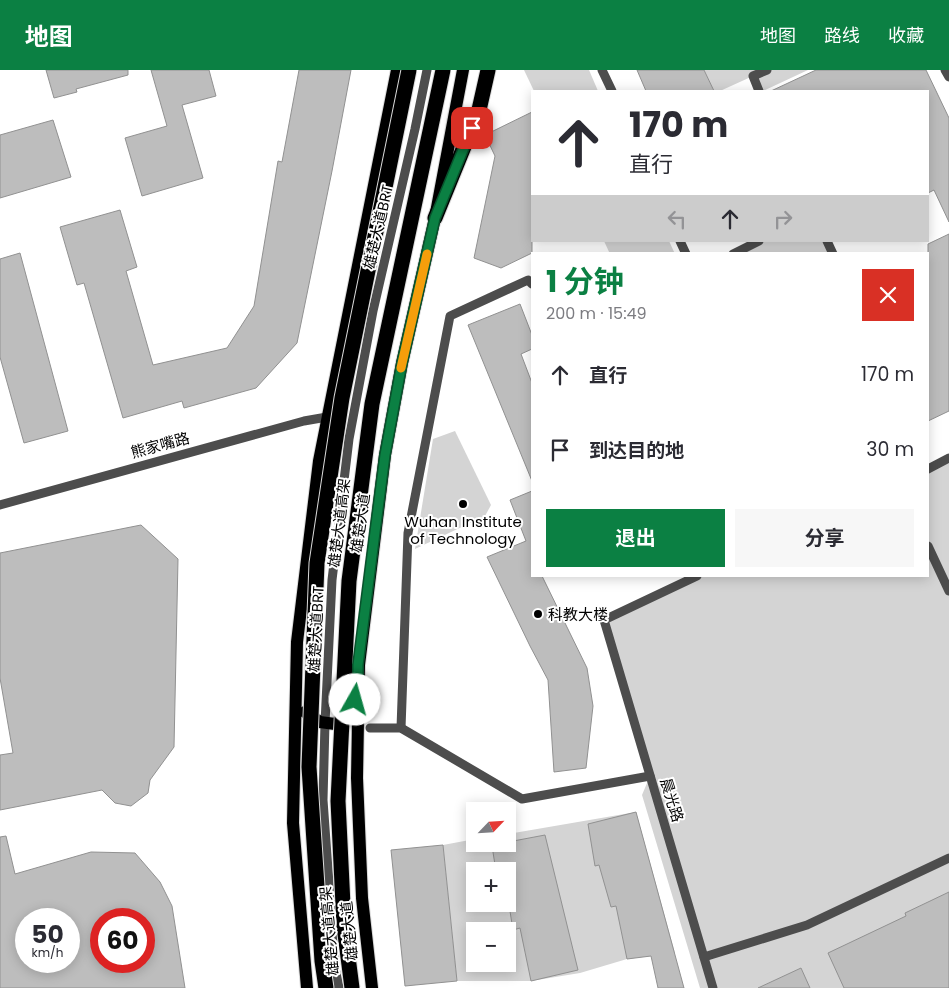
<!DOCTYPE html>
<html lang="zh">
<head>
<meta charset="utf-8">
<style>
	body { margin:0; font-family:Poppins,"Noto Sans SC",sans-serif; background:#f7f7f7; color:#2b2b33; height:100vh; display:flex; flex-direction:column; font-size:19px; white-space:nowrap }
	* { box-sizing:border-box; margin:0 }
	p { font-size:16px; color:#7c7c81 }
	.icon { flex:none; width:28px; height:28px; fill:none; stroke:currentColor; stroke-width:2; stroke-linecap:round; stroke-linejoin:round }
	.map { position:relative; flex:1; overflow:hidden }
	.details { position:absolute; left:531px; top:182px; width:398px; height:325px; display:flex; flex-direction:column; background:#fff; border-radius:0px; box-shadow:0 2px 12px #0003 }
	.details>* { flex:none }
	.banner { position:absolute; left:531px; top:20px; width:398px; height:152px; border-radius:0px; box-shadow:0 2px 12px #0003; background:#fff; color:#2b2b33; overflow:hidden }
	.needle { width:32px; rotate:65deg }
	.buttons { position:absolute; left:466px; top:732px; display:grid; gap:10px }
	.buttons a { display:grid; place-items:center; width:50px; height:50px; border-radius:0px; background:#fff; box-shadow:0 2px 12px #0003; font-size:25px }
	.speed { position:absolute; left:15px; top:838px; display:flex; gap:10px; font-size:25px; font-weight:700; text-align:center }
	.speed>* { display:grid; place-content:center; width:65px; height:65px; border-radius:50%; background:#fff; box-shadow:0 2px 12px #0003; line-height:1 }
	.speed small { font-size:12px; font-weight:400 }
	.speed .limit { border:8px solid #d22; background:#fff; color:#111 }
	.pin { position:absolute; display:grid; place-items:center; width:42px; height:42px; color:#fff; margin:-21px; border-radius:10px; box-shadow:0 2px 8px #0006 }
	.me { position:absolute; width:55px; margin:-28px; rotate:7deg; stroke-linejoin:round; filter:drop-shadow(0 0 4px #0008) }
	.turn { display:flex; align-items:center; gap:18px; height:105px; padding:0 15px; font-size:22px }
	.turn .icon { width:65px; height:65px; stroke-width:2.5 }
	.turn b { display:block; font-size:35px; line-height:42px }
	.lanes { display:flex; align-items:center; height:48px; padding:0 15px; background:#0003; justify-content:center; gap:25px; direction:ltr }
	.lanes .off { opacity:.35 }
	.round { display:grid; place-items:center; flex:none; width:52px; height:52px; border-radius:0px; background:#f7f7f7 }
	.headline { display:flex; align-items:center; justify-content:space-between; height:85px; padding:0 15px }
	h1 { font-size:30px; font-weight:700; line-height:38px; color:#0b8043 }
	.button { display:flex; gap:10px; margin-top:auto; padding:10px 15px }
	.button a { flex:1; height:58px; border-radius:0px; background:#0b8043; color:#fff; font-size:20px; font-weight:700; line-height:58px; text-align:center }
	.button a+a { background:#f7f7f7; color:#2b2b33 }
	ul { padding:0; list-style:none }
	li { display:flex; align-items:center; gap:15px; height:75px; padding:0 15px }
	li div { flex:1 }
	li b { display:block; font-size:19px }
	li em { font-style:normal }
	header { display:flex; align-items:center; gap:30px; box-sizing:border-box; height:70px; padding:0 25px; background:#0b8043; color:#fff }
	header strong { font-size:24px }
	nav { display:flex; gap:28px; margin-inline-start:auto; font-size:18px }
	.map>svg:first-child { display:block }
	.green { fill:#d4d4d4; fill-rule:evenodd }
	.building { fill:#bdbdbd; stroke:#919191; fill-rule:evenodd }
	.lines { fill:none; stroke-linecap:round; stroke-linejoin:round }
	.major-casing { stroke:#dbdbdb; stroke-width:14 }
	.highway-casing { stroke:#dbdbdb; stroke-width:17 }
	.minor { stroke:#4d4d4d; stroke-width:9 }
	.major { stroke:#000; stroke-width:12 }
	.highway { stroke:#000; stroke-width:15 }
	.highway-bridge-casing { stroke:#dbdbdb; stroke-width:17; stroke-linecap:butt }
	.highway-bridge { stroke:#000; stroke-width:15 }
	.route-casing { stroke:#07532c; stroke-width:12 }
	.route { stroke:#0b8043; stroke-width:9 }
	.slow { stroke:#f59e0b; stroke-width:9 }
	.poi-dot { fill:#000; stroke:#fff; stroke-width:2 }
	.labels { text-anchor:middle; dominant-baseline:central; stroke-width:4; stroke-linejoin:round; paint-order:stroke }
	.street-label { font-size:15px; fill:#000; stroke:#fff }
	.poi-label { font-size:15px; fill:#000; stroke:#fff }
</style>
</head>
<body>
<header>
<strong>地图</strong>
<nav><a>地图</a><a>路线</a><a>收藏</a></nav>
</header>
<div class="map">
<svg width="949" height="918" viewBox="0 0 949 918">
	<rect width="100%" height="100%" fill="#fff"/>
	<g class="green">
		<path d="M524 0H589L598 21H534Z"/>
		<path d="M704 0H808L763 21 753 6 720 21H714Z"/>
		<path d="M604 171H669L675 184H610Z"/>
		<path d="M759 171H827L833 184H733Z"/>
		<path d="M455 361 491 435 485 446 415 479 433 369Z"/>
		<path d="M949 388V918H700L642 725 650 706 604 550 697 506H928V397Z"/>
		<path d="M636 742 675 883 627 889 580 903 531 911H457L443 775 475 769V774H508V764ZM475 801H508V834H475ZM475 861H508V894H475Z"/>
	</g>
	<g class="building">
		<path d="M46 0H128V5L76 19 77 22 54 28Z"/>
		<path d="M151 0H209L216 26 182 35 203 108 142 126 125 68 167 56Z"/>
		<path d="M299 0H351L332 101 297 273 256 318 184 338 182 331 123 348 84 213 77 215 60 157 120 140 137 197 126 201 153 295 227 278 254 236 278 91 282 92Z"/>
		<path d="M637 0H704L714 21H646Z"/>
		<path d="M816 0H926L949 48V152L934 120 928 123V21H771Z"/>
		<path d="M532 42V183L501 198 474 188 495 86 485 65Z"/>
		<path d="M53 50 71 107 0 128V65Z"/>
		<path d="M949 164V341L928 351V174Z"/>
		<path d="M20 183 68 361 24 373 0 287V189Z"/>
		<path d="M520 234 532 265V279L521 284 532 313V411L468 255Z"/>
		<path d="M532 421V506H542L587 598 593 636 586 698 554 702 548 610 530 576 487 487 526 471 510 430Z"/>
		<path d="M141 455 178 489 174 677 150 710 148 723 131 736 115 733 102 720 0 740V685L13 683 0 608V483Z"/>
		<path d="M636 742 684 918H658L651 886 627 889 616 836 611 837 599 795 595 796 588 754Z"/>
		<path d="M545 765 578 900 531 911 520 858 513 860 508 829V801H496L492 776 508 774V772Z"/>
		<path d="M6 766 15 804 91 782 135 783 160 812 172 836 185 918H0V767ZM26 849H69V891H26ZM101 849H144V891H101Z"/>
		<path d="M443 775 457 911 405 916 391 780Z"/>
		<path d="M949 822V918H844L828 883 906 846 905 843Z"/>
		<path d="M801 898 810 918H758Z"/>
	</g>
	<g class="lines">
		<defs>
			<g id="major">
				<path d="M305 642 320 652 335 654 348 644"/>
				<path d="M307 918 293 753 297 572 319 391 397 0"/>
				<path d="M372 918 362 828 357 708 359 595 385 385 402 293 435 148 463 0"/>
			</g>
			<path id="highway" d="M435 148 479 40 488 0"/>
		</defs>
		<use href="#major" class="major-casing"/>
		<use href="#highway" class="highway-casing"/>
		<g class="minor">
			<path d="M602 0 612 21"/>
			<path d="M945 0 949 7"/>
			<path d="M759 21 753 6 767 0"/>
			<path d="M680 171 686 184"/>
			<path d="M827 171 833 184"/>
			<path d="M733 184 759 171"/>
			<path d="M928 399 949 388"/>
			<path d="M0 435 304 351 327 347"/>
			<path d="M928 476 949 521"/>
			<path d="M697 506 604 550 713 918"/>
			<path d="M370 658H401L522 729 650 706"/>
			<path d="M401 658 408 463 450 246 528 210 532 214"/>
			<path d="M704 887 807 855 949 788"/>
			<path d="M339 918 335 898 323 730 325 653 332 510 349 369 373 241 415 59 427 0"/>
		</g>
		<use href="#major" class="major"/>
		<use href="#highway" class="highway"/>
		<defs>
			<g id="highway-bridge">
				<path d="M326 918 322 891 309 697 317 493 342 328 409 0"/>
				<path d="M352 918 344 856 338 731 349 511 372 334 443 0"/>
			</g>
		</defs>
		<use href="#highway-bridge" class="highway-bridge-casing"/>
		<use href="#highway-bridge" class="highway-bridge"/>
	</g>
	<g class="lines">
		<defs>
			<path id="route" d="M355 630 358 620V595L375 462 385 385 402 293 435 148 472 58"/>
		</defs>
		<use href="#route" class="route-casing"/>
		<use href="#route" class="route"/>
		<path class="slow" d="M401 298 427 184"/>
	</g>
	<g class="poi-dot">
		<circle cx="463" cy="434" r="5"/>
		<circle cx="538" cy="544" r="5"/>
	</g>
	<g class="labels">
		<g class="street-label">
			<text transform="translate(378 157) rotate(-77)">雄楚大道BRT</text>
			<text transform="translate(160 375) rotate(-15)">熊家嘴路</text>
			<text transform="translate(339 453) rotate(-83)">雄楚大道高架</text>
			<text transform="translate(360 453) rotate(-82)">雄楚大道</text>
			<text transform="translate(316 559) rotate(-87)">雄楚大道BRT</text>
			<text transform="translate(672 730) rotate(73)">晨光路</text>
			<text transform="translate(329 861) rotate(-95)">雄楚大道高架</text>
			<text transform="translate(349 861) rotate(-96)">雄楚大道</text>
		</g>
		<g class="poi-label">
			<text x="463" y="451">Wuhan Institute<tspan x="463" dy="17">of Technology</tspan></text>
			<text x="548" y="544" text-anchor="start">科教大楼</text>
		</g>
	</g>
</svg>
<div class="buttons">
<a><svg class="needle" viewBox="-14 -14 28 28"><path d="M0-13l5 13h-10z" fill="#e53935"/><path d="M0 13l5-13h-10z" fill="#7c7c81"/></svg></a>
<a>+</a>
<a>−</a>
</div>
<div class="speed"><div>50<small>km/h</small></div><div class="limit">60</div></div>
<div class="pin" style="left:472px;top:58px;background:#d93025"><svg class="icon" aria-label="arrive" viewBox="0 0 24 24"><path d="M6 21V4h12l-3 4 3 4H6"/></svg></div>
<svg class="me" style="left:355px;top:630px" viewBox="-20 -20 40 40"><circle r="19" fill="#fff"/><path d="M0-13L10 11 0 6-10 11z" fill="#0b8043"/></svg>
<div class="banner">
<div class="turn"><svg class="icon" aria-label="ahead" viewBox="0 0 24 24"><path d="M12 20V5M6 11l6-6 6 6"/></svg><div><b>170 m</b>直行</div></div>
<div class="lanes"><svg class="icon off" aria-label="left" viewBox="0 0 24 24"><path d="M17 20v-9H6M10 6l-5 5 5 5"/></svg><svg class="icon" aria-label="ahead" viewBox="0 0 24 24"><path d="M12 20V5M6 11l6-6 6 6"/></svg><svg class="icon off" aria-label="right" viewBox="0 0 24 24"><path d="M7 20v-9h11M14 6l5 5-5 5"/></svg></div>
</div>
<section class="details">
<div class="headline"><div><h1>1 分钟</h1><p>200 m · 15:49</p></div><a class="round" style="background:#d93025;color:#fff"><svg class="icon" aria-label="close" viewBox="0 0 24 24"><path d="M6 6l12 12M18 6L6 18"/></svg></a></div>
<ul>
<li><svg class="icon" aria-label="ahead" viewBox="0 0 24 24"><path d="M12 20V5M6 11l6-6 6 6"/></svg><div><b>直行</b></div><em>170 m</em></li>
<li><svg class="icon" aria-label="arrive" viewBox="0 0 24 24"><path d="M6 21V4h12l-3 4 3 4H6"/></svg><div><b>到达目的地</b></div><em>30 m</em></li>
</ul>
<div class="button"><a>退出</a><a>分享</a></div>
</section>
</div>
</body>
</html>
